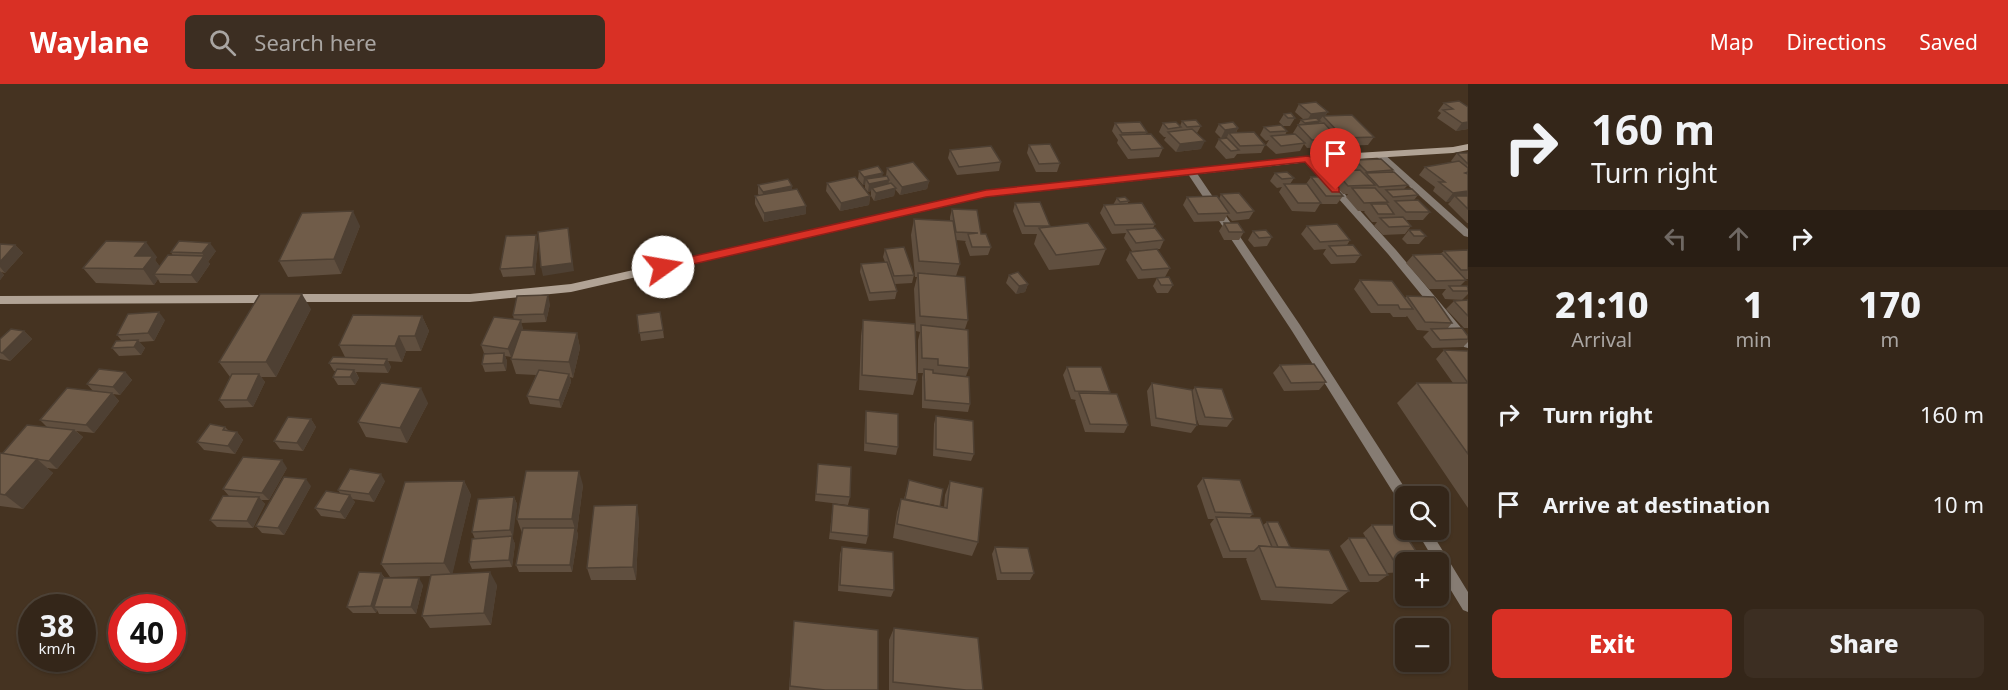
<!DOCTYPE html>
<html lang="en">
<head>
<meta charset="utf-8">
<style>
	body { margin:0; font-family:"Noto Sans",sans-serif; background:#3c2e22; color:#f1f3f6; height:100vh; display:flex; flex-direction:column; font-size:22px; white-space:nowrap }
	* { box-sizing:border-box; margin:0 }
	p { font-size:20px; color:#a9a5a2 }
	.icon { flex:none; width:33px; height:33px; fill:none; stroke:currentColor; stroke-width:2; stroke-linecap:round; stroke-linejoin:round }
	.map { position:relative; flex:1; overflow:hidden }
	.side { display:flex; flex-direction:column; background:#342619; width:540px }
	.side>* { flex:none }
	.hud { background:#342619; color:#f1f3f6; overflow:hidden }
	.controls { position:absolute; left:1395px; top:402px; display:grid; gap:12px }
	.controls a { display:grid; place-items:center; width:54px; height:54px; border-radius:9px; background:#342619; box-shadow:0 2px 4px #0004,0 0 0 2px #4e4338; font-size:30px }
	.speed { position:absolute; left:18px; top:510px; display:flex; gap:12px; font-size:30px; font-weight:700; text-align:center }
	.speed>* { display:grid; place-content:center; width:78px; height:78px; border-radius:50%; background:#342619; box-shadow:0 2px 4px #0004,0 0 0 2px #4e4338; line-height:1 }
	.speed small { font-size:15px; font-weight:400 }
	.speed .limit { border:9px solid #d22; background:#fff; color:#111 }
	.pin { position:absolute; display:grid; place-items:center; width:51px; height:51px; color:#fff; margin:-62px -26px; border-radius:50% 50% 50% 0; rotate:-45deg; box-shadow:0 0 6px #0007 }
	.pin .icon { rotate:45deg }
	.me { position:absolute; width:66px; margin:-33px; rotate:77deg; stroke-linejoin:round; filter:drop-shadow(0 0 4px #0008) }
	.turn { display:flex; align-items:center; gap:21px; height:126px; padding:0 24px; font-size:27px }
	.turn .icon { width:78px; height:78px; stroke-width:2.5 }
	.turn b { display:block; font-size:42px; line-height:51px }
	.lanes { display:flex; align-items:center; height:57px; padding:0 24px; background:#0003; justify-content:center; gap:30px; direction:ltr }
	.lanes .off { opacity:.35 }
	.eta { display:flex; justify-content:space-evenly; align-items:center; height:102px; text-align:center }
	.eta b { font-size:36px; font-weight:800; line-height:42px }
	.action { display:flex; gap:12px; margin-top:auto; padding:12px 24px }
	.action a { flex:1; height:69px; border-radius:9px; background:#d93025; color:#fff; font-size:24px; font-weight:800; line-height:69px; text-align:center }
	.action a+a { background:#3c2e22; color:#f1f3f6 }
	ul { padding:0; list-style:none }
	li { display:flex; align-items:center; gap:18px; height:90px; padding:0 24px }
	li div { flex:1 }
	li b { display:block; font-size:22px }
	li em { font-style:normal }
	header { display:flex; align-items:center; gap:36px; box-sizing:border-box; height:84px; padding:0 30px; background:#d93025; color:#fff }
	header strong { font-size:28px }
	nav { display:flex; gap:33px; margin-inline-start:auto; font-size:21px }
	.search { width:420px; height:54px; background:#3c2e22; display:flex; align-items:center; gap:15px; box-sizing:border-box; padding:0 21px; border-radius:9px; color:#a9a5a2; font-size:22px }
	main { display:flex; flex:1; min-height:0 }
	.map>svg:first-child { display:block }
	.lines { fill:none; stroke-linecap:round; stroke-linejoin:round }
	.street { fill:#867c73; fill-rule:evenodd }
	.secondary { fill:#b1a395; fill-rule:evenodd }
	.wall { fill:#604f3f }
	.shaded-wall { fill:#4e4033 }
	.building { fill:#705c49; stroke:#4e4033; stroke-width:1.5 }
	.route { fill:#d93025; stroke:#8d1f18; stroke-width:1.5 }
</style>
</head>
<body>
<header>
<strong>Waylane</strong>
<div class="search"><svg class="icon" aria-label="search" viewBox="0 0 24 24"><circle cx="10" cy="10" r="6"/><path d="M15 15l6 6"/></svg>Search here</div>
<nav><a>Map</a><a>Directions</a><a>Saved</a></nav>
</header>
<main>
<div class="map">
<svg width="1468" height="606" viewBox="0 0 1468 606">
	<rect width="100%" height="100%" fill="#453321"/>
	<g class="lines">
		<g class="street">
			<path d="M1380 68 1383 69 1468 145V153L1464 152 1377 73V69Z"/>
			<path d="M1308 72 1311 73 1396 166 1468 252V264L1464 263 1388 170 1305 77V73Z"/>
			<path d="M1191 84 1194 85 1300 241 1410 412H1406V423L1401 421 1292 247 1186 87Z"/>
			<path d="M1416 446H1430L1468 508V528L1463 526 1438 485V478H1435Z"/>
		</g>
		<g class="secondary">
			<path d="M1468 60V66L1453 69 1308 78 986 113 571 208 470 218H289L284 214 289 210H470L571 200 986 107 1308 72 1453 63Z"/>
			<path d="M272 211 277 215 272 219 0 220V212Z"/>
		</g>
	</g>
	<g class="wall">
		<path d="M1444 19 1468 23V45L1456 47 1437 34 1441 29 1438 27Z"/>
		<path d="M1299 20 1328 28 1325 32 1374 53 1368 61 1338 62 1335 59 1333 63 1307 64 1304 60 1300 67 1276 70 1266 61 1269 56 1266 57 1260 51 1264 43 1287 47 1285 51 1294 50 1293 49 1298 41 1301 36 1303 35 1295 28Z"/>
		<path d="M1284 30 1295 34 1290 42H1283L1279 38Z"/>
		<path d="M1182 37 1201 42 1197 49 1201 65 1176 68 1164 56 1166 53H1164L1159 48 1163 39 1180 42Z"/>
		<path d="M1115 39 1147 48 1146 50 1163 64 1159 73 1128 75 1117 59 1118 56 1112 47Z"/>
		<path d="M1219 40 1238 44 1236 49 1265 61 1261 69 1237 70 1234 74 1226 75 1215 63 1219 55 1227 54V53L1221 54 1215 48Z"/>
		<path d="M1029 61 1060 79 1057 88H1036L1027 69Z"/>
		<path d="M950 66 1001 78 999 87 957 91 948 74Z"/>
		<path d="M1457 69H1468V139H1467L1448 120 1451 117 1446 118 1433 107 1435 103 1419 91 1425 83 1452 78 1451 77Z"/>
		<path d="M1355 76 1393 86 1392 88 1408 101 1404 105 1418 111 1414 116 1430 128 1423 136H1406L1411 142 1405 150 1383 151 1374 142 1377 138H1372L1364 128 1365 127H1358L1346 113 1348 110H1343L1329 95 1335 87 1352 86 1350 84Z"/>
		<path d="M887 84 929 97 927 105 900 111 895 105 894 112 874 117 871 112V107L868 108 865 104V101H863L858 95 859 87 882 93 886 92Z"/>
		<path d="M1275 89 1294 94 1290 100H1306L1311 93 1343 112 1337 120H1320L1315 128 1292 127 1279 108 1282 103 1277 104 1270 97Z"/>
		<path d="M827 99 870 112 869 121 840 127 826 107Z"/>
		<path d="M758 101 792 102V106L806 130 764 138 755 120V112L759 111 758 110Z"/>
		<path d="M1221 110 1254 127 1249 135 1232 137 1227 131 1224 137 1194 138 1183 121 1187 113 1219 115Z"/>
		<path d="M1117 114 1129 117 1127 120 1155 140 1153 144 1164 156 1160 165 1132 167 1124 154 1126 149 1112 150 1100 129 1104 121H1113Z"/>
		<path d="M1015 119 1050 142V143L1106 165 1099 181 1049 186 1034 160 1037 150H1022L1013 127Z"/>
		<path d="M952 125 981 150 991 163 988 171 970 172 965 158 966 157 956 156 960 180 956 192 968 236 965 245 969 284 966 292 970 320 968 328 922 324V293L923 289H918V256L920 248 916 247 914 205 917 193H915L911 151 914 135 950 137V133Z"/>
		<path d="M1224 139 1244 148 1239 156H1224L1219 147Z"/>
		<path d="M360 142 341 190 288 193 279 177Z"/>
		<path d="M1307 142 1350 156 1347 161 1361 171 1355 179 1331 180 1323 170 1326 165 1314 166 1301 150Z"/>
		<path d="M1409 146 1426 152 1419 160H1407L1402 155Z"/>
		<path d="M1253 147 1272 153 1267 162 1254 163 1248 156Z"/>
		<path d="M538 159 535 191 503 193 500 185Z"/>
		<path d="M0 160 15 161 23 169 5 189 1 188 4 191 0 196Z"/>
		<path d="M885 165 914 191 912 199 895 200 897 207 895 215 869 217 860 188 861 180 885 178 883 173Z"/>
		<path d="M1468 166V195H1464L1466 196 1460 202 1468 204V210L1462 216 1445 215 1442 210 1446 205H1429L1406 179 1413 171 1440 170 1444 167Z"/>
		<path d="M216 167 208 178 210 180 197 199H160L158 195 154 201 96 199 83 184 157 173 155 176 160 183 173 172 171 168Z"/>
		<path d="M1130 168 1170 184 1165 193 1138 195 1126 176Z"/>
		<path d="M1009 191 1028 200 1025 208 1016 210 1006 199Z"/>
		<path d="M1157 194 1173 201 1168 209H1157L1153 202Z"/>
		<path d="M1360 196 1405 214 1407 212 1452 239 1447 245 1468 252V258L1463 263 1432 264 1423 253 1429 247 1417 246 1407 232 1406 233H1393L1390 229H1371L1354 205Z"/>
		<path d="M1468 216V244H1464L1446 225 1454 217Z"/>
		<path d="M550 220 546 238 521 239 523 245 522 246 577 249 580 264 573 294 570 293 571 298 561 324 530 320 527 312 536 291 516 290 511 275 517 260 511 273 505 272 507 277 506 287 485 288 482 280 489 270 484 269 481 261 514 236 513 231Z"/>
		<path d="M311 225 276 293H261L265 298 253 323 225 324 219 316 230 293 219 278Z"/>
		<path d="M637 231 663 246 664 254 641 257Z"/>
		<path d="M422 232 429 247 421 267H406L402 278 388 277 391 283 388 289 356 288 359 294 355 301H338L333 293 336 287H334L329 279 345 273 339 261Z"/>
		<path d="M165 236 154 257 139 258 145 264 141 271 119 272 112 264 122 257 117 251Z"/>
		<path d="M863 236 917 296 913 311 859 306 861 252Z"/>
		<path d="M24 247 32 255 10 277 0 275V255Z"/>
		<path d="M1444 266 1468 267V424L1397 319 1417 299H1453L1436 275Z"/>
		<path d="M1280 281 1326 298 1319 306 1284 307 1273 289Z"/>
		<path d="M1067 283 1110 308 1109 310 1128 341 1124 349 1085 348 1075 317 1076 316 1071 315 1063 291Z"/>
		<path d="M125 288 132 296 120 311 113 310 119 317 94 349 76 347 83 353 57 385 47 384 53 389 23 425 0 422V369L2 370 47 343 40 336 93 307 87 300Z"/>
		<path d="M1152 299 1192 307 1195 303 1233 335 1227 343 1199 341 1195 330 1197 341 1191 349 1151 342 1147 307Z"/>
		<path d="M428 319 407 359 366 353 358 338Z"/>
		<path d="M866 327 898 363 896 371 864 367 865 335Z"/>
		<path d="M936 332 974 370 971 377 933 372 934 340Z"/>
		<path d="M311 335 316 343 303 367 280 365 274 357Z"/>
		<path d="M225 343 229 347 237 348 243 356 235 370 204 366 197 358Z"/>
		<path d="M818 380 850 413 848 421 815 417Z"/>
		<path d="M287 384 269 416H261L265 420 253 444 217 443 210 436 229 412 223 405Z"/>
		<path d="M1203 394 1253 430 1249 434 1263 441 1267 438 1290 463 1349 507 1332 520 1261 516 1246 475 1247 474H1223L1210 440 1214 435H1208L1197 402Z"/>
		<path d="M909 396 940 422 944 423 945 411 950 397 978 458 972 472 893 454 897 428 901 415H904Z"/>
		<path d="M385 397 374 418 352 415 355 418 345 435 321 432 315 424 340 409 338 406Z"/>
		<path d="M464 397 471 411 452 490 497 501 491 541 430 544 422 532 431 492 390 493 381 480Z"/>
		<path d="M583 401 577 447 578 451 572 488H519L516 481 522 449 517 435Z"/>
		<path d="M311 402 284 451 262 449 256 442Z"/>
		<path d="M514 413 517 420 512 453 515 460 512 483 472 485 469 478 475 455 472 448Z"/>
		<path d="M833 420 868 452 866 460 829 455Z"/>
		<path d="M639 435 636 496H591L587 484Z"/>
		<path d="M1372 441 1406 478V488L1387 489 1363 449Z"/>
		<path d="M1349 454 1388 491 1378 498H1360L1340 462Z"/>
		<path d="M842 463 894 506 891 513 838 507 840 470Z"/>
		<path d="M995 463 1034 489 1030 496H997L992 470Z"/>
		<path d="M381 489 385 494 423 501 416 530H379L377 526 376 529H353L347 523Z"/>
		<path d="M794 537 878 606H789Z"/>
		<path d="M894 544 983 606H889V556Z"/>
	</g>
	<g class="shaded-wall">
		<path d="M1328 28 1324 33 1323 32 1320 36 1306 38 1311 30Z"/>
		<path d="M1320 37 1315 45H1302L1305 39Z"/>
		<path d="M1468 38V45L1456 47 1462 39Z"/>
		<path d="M1238 44 1234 52 1229 49 1227 53 1221 54 1225 46Z"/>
		<path d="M1205 57 1201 65 1176 68 1180 60Z"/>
		<path d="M883 89 882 97 889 96 888 104H872L871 107 868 108 869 100 866 95 865 101H863L864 93Z"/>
		<path d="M929 97 927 105 900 111 902 103Z"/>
		<path d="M792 102V110L762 116 763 108Z"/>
		<path d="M896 104 894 112 874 117 876 109Z"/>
		<path d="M1468 107V114L1455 112 1451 117 1446 118 1453 109Z"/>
		<path d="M870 112 869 121 840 127 841 119Z"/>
		<path d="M806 122V130L764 138V129Z"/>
		<path d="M353 127 360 142 341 190 334 175Z"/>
		<path d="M568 144 574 187 543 192 541 183Z"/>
		<path d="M536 151 538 159 535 191 533 183Z"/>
		<path d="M146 158 157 173 155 176 164 188 154 190 158 195 154 201 143 185 135 172Z"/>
		<path d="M210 159 216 167 208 178 202 169Z"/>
		<path d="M15 161 23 169 5 189 0 183V178Z"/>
		<path d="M204 172 210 180 197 199 191 191Z"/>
		<path d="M0 187 4 191 0 196Z"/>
		<path d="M1028 200 1025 208 1016 210 1019 202Z"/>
		<path d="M302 210 311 225 276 293 266 278Z"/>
		<path d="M548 211 550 220 546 238 544 230Z"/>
		<path d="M159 228 165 236 154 257 148 249Z"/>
		<path d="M422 232 429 247 421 267 415 252Z"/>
		<path d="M521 236 523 245 511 273 508 265Z"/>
		<path d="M24 247 32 255 10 277 2 269Z"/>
		<path d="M577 249 580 264 573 294 569 278Z"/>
		<path d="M399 252 406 267 402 278 395 262Z"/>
		<path d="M138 256 145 264 141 271 134 263Z"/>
		<path d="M504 269 507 277 506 287 503 279Z"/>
		<path d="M387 275 391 283 388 289 384 281Z"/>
		<path d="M354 286 359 294 355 301 350 293Z"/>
		<path d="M125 288 132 296 120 311 113 303Z"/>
		<path d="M259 290 265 298 253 323 247 316Z"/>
		<path d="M569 290 571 298 561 324 559 316Z"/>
		<path d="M421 304 428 319 407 359 400 344Z"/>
		<path d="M112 309 119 317 94 349 86 341Z"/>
		<path d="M311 335 316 343 303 367 297 359Z"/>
		<path d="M74 346 83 353 57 385 49 377Z"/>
		<path d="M237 348 243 356 235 370 228 362Z"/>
		<path d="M37 375 53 389 23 425 5 411Z"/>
		<path d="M282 376 287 384 269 416 262 409Z"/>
		<path d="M579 387 583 401 577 447 578 451 572 488 570 481 575 445 572 435Z"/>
		<path d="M381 390 385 397 374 418 369 410Z"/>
		<path d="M306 395 311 402 284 451 278 444Z"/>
		<path d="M464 397 471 411 452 492 444 479Z"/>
		<path d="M350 411 355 418 345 435 340 428Z"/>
		<path d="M259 413 265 420 253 444 247 437Z"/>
		<path d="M514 413 517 420 513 453 510 446Z"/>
		<path d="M637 421 639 435 636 496 633 483Z"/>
		<path d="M512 452 515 460 512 483 509 476Z"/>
		<path d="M490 488 497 501 491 541 484 529Z"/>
		<path d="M381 489 386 496 374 523 377 526 376 529 371 522Z"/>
		<path d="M419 494 423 501 416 530 411 523Z"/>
	</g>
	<g class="building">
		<path d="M1459 17 1468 23V38L1462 39 1443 26 1453 25 1444 19Z"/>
		<path d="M1316 18 1328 28 1311 30 1299 20Z"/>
		<path d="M1291 29 1295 34H1288L1284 30Z"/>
		<path d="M1352 31 1374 53 1344 54 1323 32Z"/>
		<path d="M1316 34 1320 37 1305 39 1301 36Z"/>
		<path d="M1196 36 1201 42 1187 43 1182 37Z"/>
		<path d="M1140 38 1147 48 1122 49 1115 39Z"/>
		<path d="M1176 38 1181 43 1168 45 1163 39Z"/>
		<path d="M1233 38 1238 44 1225 46 1219 40Z"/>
		<path d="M1324 39 1338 54 1312 56 1298 41Z"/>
		<path d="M1281 41 1287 47 1270 48 1264 43Z"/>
		<path d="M1192 45 1205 57 1180 60 1168 48Z"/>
		<path d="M1254 48 1265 61 1240 62 1229 49Z"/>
		<path d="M1151 50 1163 64 1131 66 1120 51Z"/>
		<path d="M1295 50 1305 59 1281 62 1271 52Z"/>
		<path d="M1227 54 1239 66 1231 67 1219 55Z"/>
		<path d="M1050 60 1060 79 1039 80 1029 61Z"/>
		<path d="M991 62 1001 78 959 83 950 66Z"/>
		<path d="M1457 69H1468V80Z"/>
		<path d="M1381 75 1393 86 1367 88 1355 76Z"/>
		<path d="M1459 77 1468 84V88L1465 89 1468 90V107L1453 109 1439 98H1445L1425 83Z"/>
		<path d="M913 78 929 97 902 103 887 84Z"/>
		<path d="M878 82 883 89 864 93 859 87Z"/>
		<path d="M1360 86 1375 101 1348 102 1335 87Z"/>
		<path d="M1287 88 1294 94 1282 95 1275 89Z"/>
		<path d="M1394 88 1408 101 1379 103 1366 89Z"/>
		<path d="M887 92 889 96 869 100 866 95Z"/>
		<path d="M855 93 870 112 841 119 827 99Z"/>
		<path d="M1311 93H1326L1343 112H1326Z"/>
		<path d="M788 95 792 102 763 108 758 101Z"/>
		<path d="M891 99 896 104 876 109 872 104Z"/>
		<path d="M1284 100H1307L1321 119H1298Z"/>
		<path d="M1352 104H1375L1388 118 1364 119Z"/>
		<path d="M797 105 806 122 764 129 755 112Z"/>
		<path d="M1412 105 1418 111 1393 113 1386 106Z"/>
		<path d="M1239 109 1254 127 1237 129 1221 110Z"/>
		<path d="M1217 112 1229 129 1198 130 1187 113Z"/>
		<path d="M1455 112H1468V125Z"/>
		<path d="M1125 113 1129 117 1120 118 1117 114Z"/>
		<path d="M1418 116 1430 128H1406L1395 117Z"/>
		<path d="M1040 118 1050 142H1025L1015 119Z"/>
		<path d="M1142 119 1155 140 1115 141 1104 121Z"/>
		<path d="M1371 120H1387L1394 130H1378Z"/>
		<path d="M952 125 977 126 981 150H986L991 163H972L968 150 978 149 956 148Z"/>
		<path d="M353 127 334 175 279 177 302 129Z"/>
		<path d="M1403 133 1411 142 1389 143 1380 134Z"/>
		<path d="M914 135 953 137 960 180 919 177Z"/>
		<path d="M1088 139 1106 165 1056 171 1039 144Z"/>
		<path d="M1224 139H1238L1244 148H1229Z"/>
		<path d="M1337 140 1350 156 1320 158 1307 142Z"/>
		<path d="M568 144 572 179 541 183 538 148Z"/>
		<path d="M1155 144 1164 156 1136 159 1127 146Z"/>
		<path d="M1266 146 1272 153 1259 154 1253 147Z"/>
		<path d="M1409 146H1420L1426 152H1414Z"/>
		<path d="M536 151 533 183 500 185 506 152Z"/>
		<path d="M106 157 146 158 135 172H153L143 185 83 184Z"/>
		<path d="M179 157 210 159 202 169 171 168Z"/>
		<path d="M0 160 15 161 0 178Z"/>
		<path d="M1353 161 1361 171 1337 172 1329 162Z"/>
		<path d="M904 163 914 191 894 192 885 165Z"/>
		<path d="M1157 165 1170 184 1142 186 1130 168Z"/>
		<path d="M1468 166V186H1461L1444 167Z"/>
		<path d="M1442 170 1466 196 1436 197 1413 171Z"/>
		<path d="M168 171 204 172 191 191 154 190Z"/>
		<path d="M887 178 897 207 870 209 861 180Z"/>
		<path d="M1018 188 1028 200 1019 202 1009 191Z"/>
		<path d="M918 189 965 193 968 236 920 232Z"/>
		<path d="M1169 193 1173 201H1161L1157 194Z"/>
		<path d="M1360 196 1392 197 1413 225H1400L1398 221H1378Z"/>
		<path d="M1449 202H1467L1468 204V207H1453Z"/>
		<path d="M260 210H302L266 278H219Z"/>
		<path d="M548 211 544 230 513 231 517 212Z"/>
		<path d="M1407 212 1434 213 1452 239 1425 238Z"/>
		<path d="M1468 216V232L1454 217Z"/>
		<path d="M159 228 148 249 117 251 128 230Z"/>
		<path d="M660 228 663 246 639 249 637 231Z"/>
		<path d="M353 231 422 232 415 252H399L395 262 339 261Z"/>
		<path d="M494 233 521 236 508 265 481 261Z"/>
		<path d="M863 236 915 240 917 296 862 291Z"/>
		<path d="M921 241 968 246 969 284 938 281V275L922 274Z"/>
		<path d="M1462 244 1468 252V255L1440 256 1431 245Z"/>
		<path d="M11 245 24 247 2 269 0 268V255Z"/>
		<path d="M521 246 577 249 569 278 511 275Z"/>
		<path d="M138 256 134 263 112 264 116 257Z"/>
		<path d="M1444 266 1468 267V299Z"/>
		<path d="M504 269 503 279 482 280 484 270Z"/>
		<path d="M333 273 387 275 384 281 329 279Z"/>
		<path d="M1314 280 1326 298 1291 299 1280 281Z"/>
		<path d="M1067 283H1101L1110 308 1075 307Z"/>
		<path d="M99 285 125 288 113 303 87 300Z"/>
		<path d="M337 285 354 286 350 293H333Z"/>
		<path d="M924 285 933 286V289L969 293 970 320 925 316Z"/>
		<path d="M539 286 569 290 559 316 527 312Z"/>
		<path d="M232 290H259L247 316H219Z"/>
		<path d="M381 299 421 304 400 344 358 338Z"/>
		<path d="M1152 299 1192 306 1197 341 1156 334Z"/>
		<path d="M1417 299H1468V370Z"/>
		<path d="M1195 303 1222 305 1233 335 1205 333Z"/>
		<path d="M67 304 112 309 86 341 40 336Z"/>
		<path d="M1079 309 1117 310 1128 341 1090 340Z"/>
		<path d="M866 327 898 330V363L866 359Z"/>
		<path d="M936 332 973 337 974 370 936 365Z"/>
		<path d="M288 333 311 335 297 359 274 357Z"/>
		<path d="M210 340 225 343 223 346 237 348 228 362 197 358Z"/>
		<path d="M27 341 74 346 49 377 2 370Z"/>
		<path d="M0 369 37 375 5 411 0 410Z"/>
		<path d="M243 373 282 376 262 409 223 405Z"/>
		<path d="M818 380 851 383 850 413 816 410Z"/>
		<path d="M350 385 381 390 369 410 338 406Z"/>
		<path d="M526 387H579L572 435H517Z"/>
		<path d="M284 393 306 395 278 444 256 442Z"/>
		<path d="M1203 394 1240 396 1253 430 1215 428Z"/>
		<path d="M909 396 943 405 940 423 905 415Z"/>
		<path d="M464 397 444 479 381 480 405 398Z"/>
		<path d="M950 397 983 404 978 458 897 440 901 415 947 424Z"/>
		<path d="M326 407 350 411 340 428 315 424Z"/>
		<path d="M223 412 259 413 247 437 210 436Z"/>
		<path d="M514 413 510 446 472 448 478 415Z"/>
		<path d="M833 420 869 425 868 452 831 448Z"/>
		<path d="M637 421 633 483 587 484 594 422Z"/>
		<path d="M1216 433 1260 434 1272 463 1259 462 1254 467H1230Z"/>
		<path d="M1267 438H1278L1290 463H1278Z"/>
		<path d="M1372 441H1399L1423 478H1406V482H1397Z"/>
		<path d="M523 444H575L570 481H516Z"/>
		<path d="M512 452 509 476 469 478 472 455Z"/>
		<path d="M1349 454H1366L1388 491H1369Z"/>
		<path d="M1259 462 1329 466 1349 507 1276 503Z"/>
		<path d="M842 463 893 468 894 506 840 501Z"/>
		<path d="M995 463 1028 464 1034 489H1001Z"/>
		<path d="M359 488 381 489 371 522 347 523Z"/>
		<path d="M490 488 484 529 422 532 431 491Z"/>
		<path d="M383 494H419L411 523H374Z"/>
		<path d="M794 537 878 546V606H825L790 602Z"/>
		<path d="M894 544 978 554 983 606H966L893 598Z"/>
	</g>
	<path class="route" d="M1308 72 1311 73 1339 104V108H1332L1305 78 986 113 663 187 657 183 663 179 986 106Z"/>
</svg>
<div class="controls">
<a><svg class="icon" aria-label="search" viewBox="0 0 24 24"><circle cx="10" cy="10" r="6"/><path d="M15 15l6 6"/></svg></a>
<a>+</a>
<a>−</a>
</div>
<div class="speed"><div>38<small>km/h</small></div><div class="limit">40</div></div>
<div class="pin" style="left:1336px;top:106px;background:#d93025"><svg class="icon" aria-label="arrive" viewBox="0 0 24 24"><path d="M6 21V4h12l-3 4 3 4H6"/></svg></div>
<svg class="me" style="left:663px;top:183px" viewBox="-20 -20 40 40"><circle r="19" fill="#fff"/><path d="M0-13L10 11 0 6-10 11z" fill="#d93025"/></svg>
</div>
<section class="side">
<div class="hud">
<div class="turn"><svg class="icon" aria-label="right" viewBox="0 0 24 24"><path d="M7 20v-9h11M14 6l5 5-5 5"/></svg><div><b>160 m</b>Turn right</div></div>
<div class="lanes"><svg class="icon off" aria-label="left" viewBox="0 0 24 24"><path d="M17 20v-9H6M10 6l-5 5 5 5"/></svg><svg class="icon off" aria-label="ahead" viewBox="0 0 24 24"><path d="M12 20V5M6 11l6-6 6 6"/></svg><svg class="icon" aria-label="right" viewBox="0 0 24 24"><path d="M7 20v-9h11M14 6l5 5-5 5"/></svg></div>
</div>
<div class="eta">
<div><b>21:10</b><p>Arrival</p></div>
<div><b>1</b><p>min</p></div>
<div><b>170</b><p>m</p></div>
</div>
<ul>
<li><svg class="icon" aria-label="right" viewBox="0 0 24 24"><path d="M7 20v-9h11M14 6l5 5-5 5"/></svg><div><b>Turn right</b></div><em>160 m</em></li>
<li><svg class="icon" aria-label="arrive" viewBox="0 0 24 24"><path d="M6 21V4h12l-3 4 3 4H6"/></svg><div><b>Arrive at destination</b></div><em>10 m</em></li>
</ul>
<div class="action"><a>Exit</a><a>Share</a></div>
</section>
</main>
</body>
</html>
